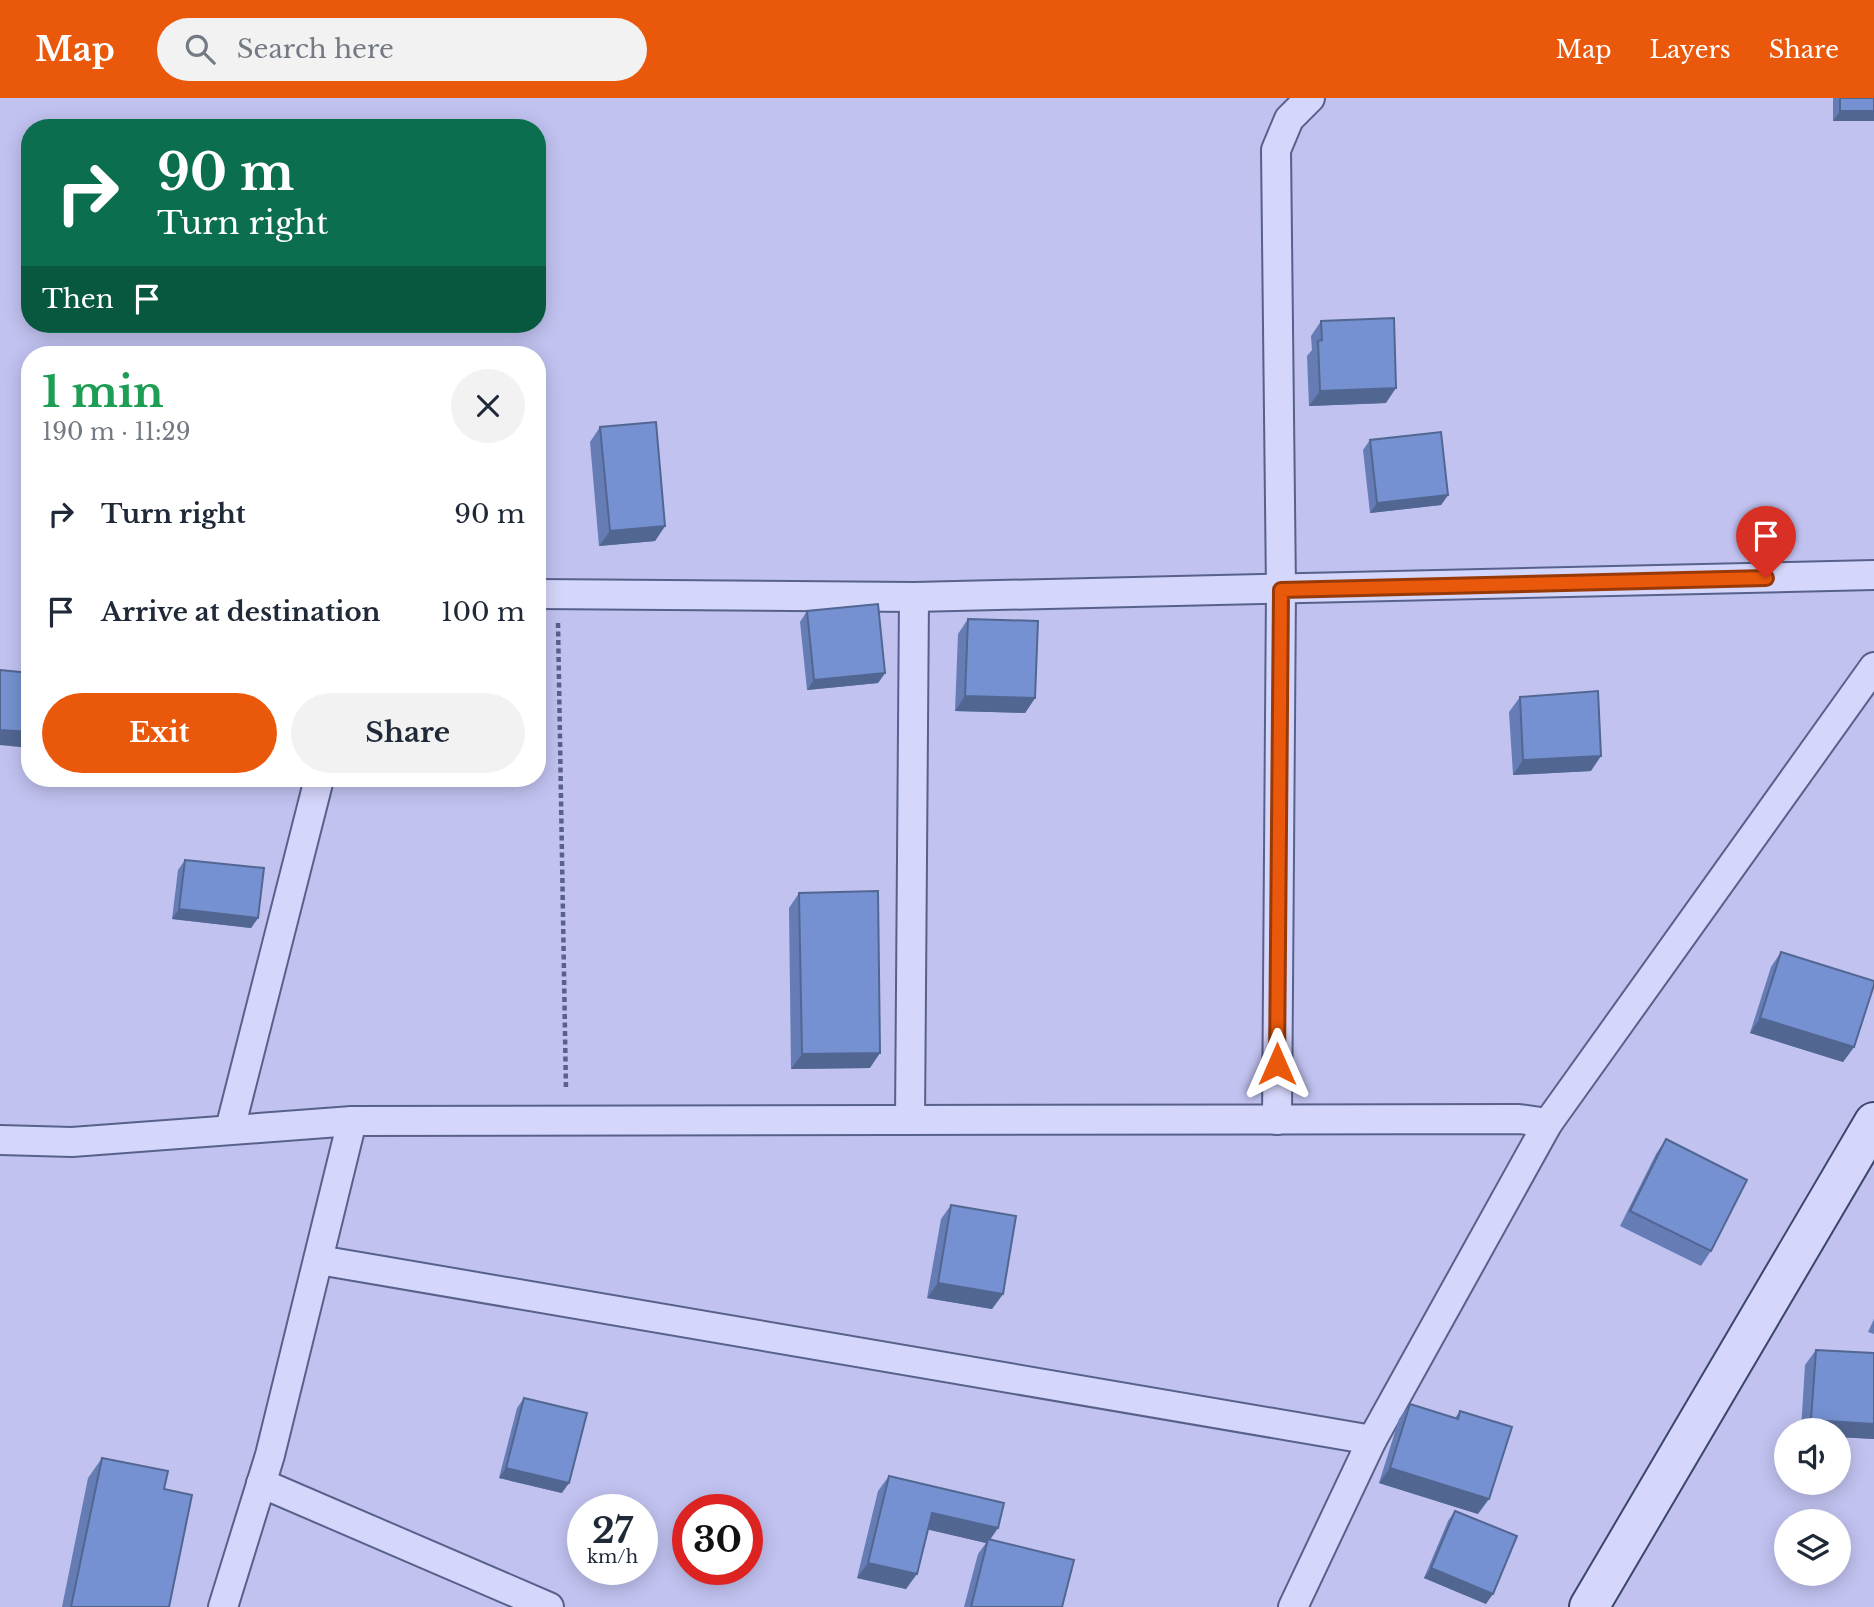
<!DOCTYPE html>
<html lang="en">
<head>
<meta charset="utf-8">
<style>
	body { margin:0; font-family:"Libre Baskerville",serif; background:#f2f2f3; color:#1f2937; height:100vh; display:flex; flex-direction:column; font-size:26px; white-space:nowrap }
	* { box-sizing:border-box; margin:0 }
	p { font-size:23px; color:#747a83 }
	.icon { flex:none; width:38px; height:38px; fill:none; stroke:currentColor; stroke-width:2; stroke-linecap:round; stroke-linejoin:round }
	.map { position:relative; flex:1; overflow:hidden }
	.details { position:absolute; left:21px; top:248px; width:525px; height:441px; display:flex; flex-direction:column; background:#fff; border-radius:28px; box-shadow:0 4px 18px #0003 }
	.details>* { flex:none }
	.hud { position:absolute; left:21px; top:21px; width:525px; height:214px; border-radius:28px; box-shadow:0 4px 18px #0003; background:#0b6e4f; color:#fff; overflow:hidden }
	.buttons { position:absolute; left:1774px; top:1320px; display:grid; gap:14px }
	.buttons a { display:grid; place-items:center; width:77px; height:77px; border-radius:50%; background:#fff; box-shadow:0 4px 18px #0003; font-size:35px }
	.speed { position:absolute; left:567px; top:1396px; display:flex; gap:14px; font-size:35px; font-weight:700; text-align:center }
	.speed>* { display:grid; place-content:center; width:91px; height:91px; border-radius:50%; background:#fff; box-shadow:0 4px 18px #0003; line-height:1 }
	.speed small { font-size:18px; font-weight:400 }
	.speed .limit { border:10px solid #d22; background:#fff; color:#111 }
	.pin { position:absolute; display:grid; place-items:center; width:60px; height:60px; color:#fff; margin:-72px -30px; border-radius:50% 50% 50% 0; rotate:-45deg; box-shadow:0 0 7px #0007 }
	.pin .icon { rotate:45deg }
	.me { position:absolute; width:77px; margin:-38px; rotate:0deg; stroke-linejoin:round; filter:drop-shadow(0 0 5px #0008) }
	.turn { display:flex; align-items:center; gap:24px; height:147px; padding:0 21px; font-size:32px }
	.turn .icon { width:91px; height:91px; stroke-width:2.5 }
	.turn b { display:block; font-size:49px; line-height:60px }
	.then { display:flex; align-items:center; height:66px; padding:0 21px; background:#0003; gap:14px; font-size:26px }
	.round { display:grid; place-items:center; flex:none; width:74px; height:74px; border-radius:37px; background:#f2f2f3 }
	.head { display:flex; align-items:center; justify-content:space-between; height:119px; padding:0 21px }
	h1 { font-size:42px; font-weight:700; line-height:52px; color:#1e9e55 }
	.cta { display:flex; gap:14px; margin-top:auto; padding:14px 21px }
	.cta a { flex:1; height:80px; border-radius:42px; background:#ea580c; color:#fff; font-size:28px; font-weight:700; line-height:80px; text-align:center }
	.cta a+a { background:#f2f2f3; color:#1f2937 }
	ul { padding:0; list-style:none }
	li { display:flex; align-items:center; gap:21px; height:98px; padding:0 21px }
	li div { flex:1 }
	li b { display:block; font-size:26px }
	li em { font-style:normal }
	header { display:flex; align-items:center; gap:42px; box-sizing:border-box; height:98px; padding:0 35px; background:#ea580c; color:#fff }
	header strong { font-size:33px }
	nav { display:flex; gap:38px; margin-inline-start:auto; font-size:24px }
	.search { width:490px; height:63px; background:#f2f2f3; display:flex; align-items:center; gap:18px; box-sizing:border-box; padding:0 24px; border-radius:38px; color:#747a83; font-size:26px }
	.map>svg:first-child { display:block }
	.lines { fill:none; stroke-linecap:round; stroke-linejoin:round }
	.minor-casing { stroke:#57618b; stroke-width:32 }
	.secondary-casing { stroke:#3b466d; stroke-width:42 }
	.path { stroke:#57618b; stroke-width:4.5; stroke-dasharray:5 3.5; stroke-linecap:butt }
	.minor { stroke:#d5d6fb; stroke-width:28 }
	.secondary { stroke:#d5d6fb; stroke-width:38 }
	.wall { fill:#657db4 }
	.shaded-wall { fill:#526692 }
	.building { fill:#7591d1; stroke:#526692; stroke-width:2 }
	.route-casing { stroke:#983908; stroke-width:18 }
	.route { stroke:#ea580c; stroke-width:12 }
</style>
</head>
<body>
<header>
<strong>Map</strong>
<div class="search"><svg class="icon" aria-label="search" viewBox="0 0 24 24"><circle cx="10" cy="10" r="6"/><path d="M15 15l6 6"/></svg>Search here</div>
<nav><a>Map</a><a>Layers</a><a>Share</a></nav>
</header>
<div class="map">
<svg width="1874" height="1509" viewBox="0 0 1874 1509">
	<rect width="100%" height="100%" fill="#c1c2f0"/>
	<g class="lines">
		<defs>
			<g id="minor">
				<path d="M537 496 914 499 1874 477"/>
				<path d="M910 1022 914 499"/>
				<path d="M1277 1022 1281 492 1276 52 1289 21 1310 0"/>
				<path d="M230 1031 319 681"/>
				<path d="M0 1042 72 1044 352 1023 1519 1021 1548 1025"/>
				<path d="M319 1162 1372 1342"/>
				<path d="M261 1385 549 1509"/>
				<path d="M223 1509 270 1357 352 1023"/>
				<path d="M1293 1509 1372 1342 1548 1025 1874 569"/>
			</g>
			<path id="secondary" d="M1589 1509 1874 1024"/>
		</defs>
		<use href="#minor" class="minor-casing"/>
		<use href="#secondary" class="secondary-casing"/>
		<path class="path" d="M558 525 566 992"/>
		<use href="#minor" class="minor"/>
		<use href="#secondary" class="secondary"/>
	</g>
	<g class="wall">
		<path d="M1833 0H1874L1833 23Z"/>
		<path d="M1321 223 1386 305 1309 308 1307 258 1312 252 1311 238Z"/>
		<path d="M600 329 665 428 655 443 599 448 590 344Z"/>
		<path d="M1370 342 1448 397 1441 407 1370 415 1363 352Z"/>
		<path d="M807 513 885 575 878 585 807 592 800 524Z"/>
		<path d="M968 521 1035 600 1025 615 955 613 958 536Z"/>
		<path d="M1520 599 1591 673 1513 677 1509 614Z"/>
		<path d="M185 762 258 820 251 830 172 821 178 772Z"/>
		<path d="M799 795 870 970 791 971 789 810Z"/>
		<path d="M1781 854 1854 949 1843 964 1750 935 1771 869Z"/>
		<path d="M1666 1041 1711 1153 1701 1168 1620 1128 1656 1056Z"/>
		<path d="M951 1107 1003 1196 992 1211 927 1200 941 1121Z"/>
		<path d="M1874 1221V1236L1868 1234Z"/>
		<path d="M1816 1252 1874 1255V1341L1839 1339V1332H1801L1805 1267Z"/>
		<path d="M524 1300 562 1395 499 1380 517 1310Z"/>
		<path d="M1410 1306 1455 1320 1460 1313 1478 1416 1379 1385 1399 1321Z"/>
		<path d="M102 1360 164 1391 169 1509H62L88 1380Z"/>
		<path d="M889 1378 998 1430 990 1442 1062 1509H964L978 1456 986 1445 928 1431 906 1491 857 1480 878 1393Z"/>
		<path d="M1455 1413 1486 1506 1424 1480 1448 1423Z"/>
	</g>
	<g class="shaded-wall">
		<path d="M1840 13H1874V23H1833Z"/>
		<path d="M1396 290 1386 305 1309 308 1320 293Z"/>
		<path d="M1448 397 1441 407 1370 415 1377 405Z"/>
		<path d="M665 428 655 443 599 448 610 433Z"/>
		<path d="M885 575 878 585 807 592 814 582Z"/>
		<path d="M965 598 1035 600 1025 615 955 613Z"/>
		<path d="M0 632 30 634V650L0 647Z"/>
		<path d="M1601 658 1591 673 1513 677 1523 662Z"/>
		<path d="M179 811 258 820 251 830 172 821Z"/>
		<path d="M1760 920 1854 949 1843 964 1750 935Z"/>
		<path d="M880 955 870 970 791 971 802 956Z"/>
		<path d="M938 1185 1003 1196 992 1211 927 1200Z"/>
		<path d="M1811 1322 1874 1326V1341L1839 1339V1332H1805Z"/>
		<path d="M506 1370 569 1385 562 1395 499 1380Z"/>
		<path d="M1390 1370 1489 1401 1478 1416 1379 1385Z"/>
		<path d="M932 1415 998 1430 987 1445 988 1441 986 1445 921 1430Z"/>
		<path d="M868 1465 917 1476 906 1491 857 1480Z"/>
		<path d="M1431 1470 1493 1496 1486 1506 1424 1480Z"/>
	</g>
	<g class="building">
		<rect x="1840" y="0" width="34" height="13"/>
		<path d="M1394 220 1396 290 1320 293 1318 243 1322 242 1321 223Z"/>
		<path d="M656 324 665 428 610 433 600 329Z"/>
		<path d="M1441 334 1448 397 1377 405 1370 342Z"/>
		<path d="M878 506 885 575 814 582 807 513Z"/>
		<path d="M968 521 1038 523 1035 600 965 598Z"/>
		<path d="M0 572 30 575V634L0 632Z"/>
		<path d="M1598 593 1601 658 1523 662 1520 599Z"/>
		<path d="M185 762 264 770 258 820 179 811Z"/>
		<path d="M878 793 880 955 802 956 799 795Z"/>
		<path d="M1781 854 1874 883V887L1854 949 1760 920Z"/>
		<path d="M1666 1041 1747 1082 1711 1153 1630 1113Z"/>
		<path d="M951 1107 1016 1118 1003 1196 938 1185Z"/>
		<path d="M1816 1252 1874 1255V1326L1811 1322Z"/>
		<path d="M524 1300 587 1315 569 1385 506 1370Z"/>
		<path d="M1410 1306 1458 1321 1460 1313 1512 1329 1489 1401 1390 1370Z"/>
		<path d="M102 1360 168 1373 164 1391 192 1397 169 1509H71Z"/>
		<path d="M889 1378 1004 1405 998 1430 932 1415 917 1476 868 1465Z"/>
		<path d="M1455 1413 1517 1438 1493 1496 1431 1470Z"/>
		<path d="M988 1441 1074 1462 1062 1509H971Z"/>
	</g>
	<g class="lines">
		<defs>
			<path id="route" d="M1277 966 1281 492 1766 480"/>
		</defs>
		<use href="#route" class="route-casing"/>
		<use href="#route" class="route"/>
	</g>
</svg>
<div class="buttons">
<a><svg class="icon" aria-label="sound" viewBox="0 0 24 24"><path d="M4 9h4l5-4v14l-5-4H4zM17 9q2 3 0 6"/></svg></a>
<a><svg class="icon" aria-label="layers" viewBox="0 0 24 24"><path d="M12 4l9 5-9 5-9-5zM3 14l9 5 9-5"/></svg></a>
</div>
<div class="speed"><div>27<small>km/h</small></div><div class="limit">30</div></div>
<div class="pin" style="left:1766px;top:480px;background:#d93025"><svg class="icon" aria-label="arrive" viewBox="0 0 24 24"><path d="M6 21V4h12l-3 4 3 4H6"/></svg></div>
<svg class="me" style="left:1277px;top:966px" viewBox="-20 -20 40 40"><path d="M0-17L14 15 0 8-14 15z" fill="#ea580c" stroke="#fff" stroke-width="4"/></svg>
<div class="hud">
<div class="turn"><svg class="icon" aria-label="right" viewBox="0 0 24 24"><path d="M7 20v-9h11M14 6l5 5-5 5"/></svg><div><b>90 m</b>Turn right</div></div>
<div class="then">Then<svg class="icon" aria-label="arrive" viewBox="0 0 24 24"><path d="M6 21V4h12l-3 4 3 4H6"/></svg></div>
</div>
<section class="details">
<div class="head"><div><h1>1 min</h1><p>190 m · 11:29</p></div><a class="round"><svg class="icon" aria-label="close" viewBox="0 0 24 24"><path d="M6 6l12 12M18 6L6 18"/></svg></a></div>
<ul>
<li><svg class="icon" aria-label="right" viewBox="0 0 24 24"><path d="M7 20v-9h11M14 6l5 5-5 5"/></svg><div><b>Turn right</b></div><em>90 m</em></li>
<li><svg class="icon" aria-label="arrive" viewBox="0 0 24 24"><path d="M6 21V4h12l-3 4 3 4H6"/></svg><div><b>Arrive at destination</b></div><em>100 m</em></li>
</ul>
<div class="cta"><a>Exit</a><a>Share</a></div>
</section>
</div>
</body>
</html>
